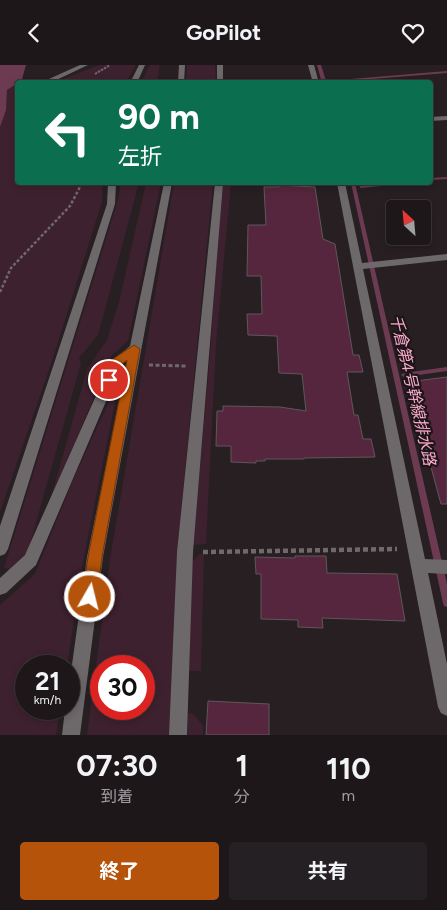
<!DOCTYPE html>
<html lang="ja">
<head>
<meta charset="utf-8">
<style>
	body { margin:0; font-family:Figtree,"Noto Sans JP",sans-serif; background:#252023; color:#f1f3f6; height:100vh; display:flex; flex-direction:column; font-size:19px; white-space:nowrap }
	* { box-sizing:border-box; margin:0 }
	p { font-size:16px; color:#a09fa2 }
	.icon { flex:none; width:28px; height:28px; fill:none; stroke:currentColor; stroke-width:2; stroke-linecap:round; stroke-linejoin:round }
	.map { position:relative; height:670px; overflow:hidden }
	.panel { display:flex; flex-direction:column; background:#1d171a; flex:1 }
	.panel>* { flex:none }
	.top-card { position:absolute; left:15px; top:15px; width:418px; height:105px; border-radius:5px; box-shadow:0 2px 8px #0003,0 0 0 1px #3b3639; background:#0b6e4f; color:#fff; overflow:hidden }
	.needle { width:32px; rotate:334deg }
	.buttons { position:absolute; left:386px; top:135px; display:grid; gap:10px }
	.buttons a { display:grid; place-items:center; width:45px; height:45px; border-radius:5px; background:#1d171a; box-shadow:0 2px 8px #0003,0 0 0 1px #3b3639; font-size:25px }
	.speed { position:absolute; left:15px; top:590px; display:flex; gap:10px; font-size:25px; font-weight:700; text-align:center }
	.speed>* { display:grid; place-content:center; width:65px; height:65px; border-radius:50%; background:#1d171a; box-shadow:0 2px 8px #0003,0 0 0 1px #3b3639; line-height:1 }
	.speed small { font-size:12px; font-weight:400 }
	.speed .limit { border:8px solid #d22; background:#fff; color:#111 }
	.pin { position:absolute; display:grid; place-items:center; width:42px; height:42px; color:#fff; margin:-21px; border:2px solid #fff; border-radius:50%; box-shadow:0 1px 5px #0007 }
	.me { position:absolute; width:55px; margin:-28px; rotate:8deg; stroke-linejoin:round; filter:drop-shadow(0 0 4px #0008) }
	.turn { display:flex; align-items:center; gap:18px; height:105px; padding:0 20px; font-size:22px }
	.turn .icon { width:65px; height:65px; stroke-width:2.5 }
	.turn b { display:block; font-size:35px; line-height:42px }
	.eta { display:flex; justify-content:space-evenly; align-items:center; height:85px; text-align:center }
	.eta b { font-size:30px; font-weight:700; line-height:35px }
	.primary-button { display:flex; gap:10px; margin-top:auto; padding:10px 20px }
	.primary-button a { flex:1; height:58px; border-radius:5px; background:#b45309; color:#fff; font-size:20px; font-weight:700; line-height:58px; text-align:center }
	.primary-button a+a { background:#252023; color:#f1f3f6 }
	header { display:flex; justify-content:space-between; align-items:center; height:65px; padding:0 20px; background:#1d171a; font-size:22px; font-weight:700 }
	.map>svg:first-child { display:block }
	.green { fill:#3e212e; fill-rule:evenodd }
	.water { fill:#6d3b51 }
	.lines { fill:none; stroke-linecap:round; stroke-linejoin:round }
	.stream { fill:#6d3b51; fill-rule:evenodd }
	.building { fill:#55263d; stroke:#60575a }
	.path-far3 { stroke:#70696c; stroke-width:2; stroke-dasharray:2.5 1; stroke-linecap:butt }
	.path-far2 { stroke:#70696c; stroke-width:2.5; stroke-dasharray:3 2; stroke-linecap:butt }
	.path-far1 { stroke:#70696c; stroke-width:3; stroke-dasharray:4 2.5; stroke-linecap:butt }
	.path { stroke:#70696c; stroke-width:4.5; stroke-dasharray:5 3; stroke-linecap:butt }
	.minor { fill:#6d696b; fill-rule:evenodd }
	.route { fill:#b45309; stroke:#753606 }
	.labels { text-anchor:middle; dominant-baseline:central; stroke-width:4.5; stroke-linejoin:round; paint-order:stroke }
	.water-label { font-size:16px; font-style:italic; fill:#fcaacd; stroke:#1d1619 }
</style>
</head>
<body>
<header><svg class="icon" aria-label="back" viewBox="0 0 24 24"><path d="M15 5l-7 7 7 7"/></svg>GoPilot<svg class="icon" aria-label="heart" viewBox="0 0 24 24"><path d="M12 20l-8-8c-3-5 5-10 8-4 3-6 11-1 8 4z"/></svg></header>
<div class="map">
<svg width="447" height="670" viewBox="0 0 447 670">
	<rect width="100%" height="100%" fill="#271f22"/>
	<g class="green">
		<path d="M99 0H136L126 17H55Z"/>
		<path d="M150 0H160L157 17H141Z"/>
		<path d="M187 0H215L216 17H186Z"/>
		<path d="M22 14 24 17 18 18V118H103L102 137 52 296 0 447V62L6 45 7 25 15 20 16 15Z"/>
		<path d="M121 118H139L98 270 79 293 81 298 28 486 10 504 4 503 118 135Z"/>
		<path d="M146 118H161L128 276 112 290 51 433 87 304 107 275 119 237Z"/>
		<path d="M174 118H213L177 488 169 670H87L110 494ZM101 601H144V644H101Z"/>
		<path d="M220 118H231L216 279 206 479 193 480 211 279Z"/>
		<path d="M120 313 83 497 67 601H26V644H60L56 670H0V540L35 509 73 415Z"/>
		<path d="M200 489H204L201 606H187L192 497Z"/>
		<path d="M188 648 193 649 203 660V670H188Z"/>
	</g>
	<path class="water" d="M0 0H26L22 14 17 15 15 20 7 25 6 45 0 62Z"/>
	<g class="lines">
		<g class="stream">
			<path d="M317 0H321L326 16 447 6V8L322 18Z"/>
			<path d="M447 112V114L430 115V113Z"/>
			<path d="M351 118H355L447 519V542L444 541 443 538Z"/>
			<path d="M392 118H403L401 119 361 123 359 122 361 121Z"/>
			<path d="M447 302V306L404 312 401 310 404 308Z"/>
		</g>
	</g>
	<g class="building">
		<path d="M279 120 315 122 323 174 335 179 353 290H359L363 307H347L354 350H358L363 374H371L375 392 304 393V394H265V396H256V398L231 397V381H216L217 346H223V341L280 342 306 346 302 309 279 308 277 271 248 270 247 249H262L261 211H247L248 160H266L264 122H279Z"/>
		<path d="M447 312V439H441L408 317Z"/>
		<path d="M295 491H326L327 508 397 509 405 556 322 553 323 563 298 562V555L261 554V509H256L255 492 295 493Z"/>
		<path d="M208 636 269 639V670H206Z"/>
	</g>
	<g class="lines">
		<path class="path-far3" d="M95 9 110 0"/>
		<path class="path-far2" d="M0 227 11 203 70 141 82 118"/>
		<path class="path-far1" d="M149 300 186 301"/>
		<path class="path" d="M203 487 397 484"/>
		<g class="minor">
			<path d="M80 0H88L50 18H40Z"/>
			<path d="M139 0H145L137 18H130Z"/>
			<path d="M179 0H185L184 18H178Z"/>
			<rect x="217" y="0" width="6" height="18"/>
			<path d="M308 0H314L319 18H313Z"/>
			<path d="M447 51V55L430 56V52Z"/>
			<path d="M108 118H116L115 139 8 484 5 489 0 491V461L107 139Z"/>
			<path d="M164 118H172L103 492 80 670H62L65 644H69V621L87 492 128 295 122 299 36 500 6 528 0 530V513L25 490 111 297 130 281Z"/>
			<path d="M215 118H223L193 487 187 670H169L177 487Z"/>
			<path d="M337 118H345L362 198 447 189V195L363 204 425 494 447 495V509L428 508 447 599V651L441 648 438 642Z"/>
		</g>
	</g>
	<path class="route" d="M134 280 140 284 102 492 97 532 95 536 90 538 85 536 82 532 88 492 127 295 122 299 113 318 109 319 104 315 113 294Z"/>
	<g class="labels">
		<g class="water-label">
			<text transform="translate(413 325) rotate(77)">千倉第4号幹線排水路</text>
		</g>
	</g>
</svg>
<div class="buttons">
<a><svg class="needle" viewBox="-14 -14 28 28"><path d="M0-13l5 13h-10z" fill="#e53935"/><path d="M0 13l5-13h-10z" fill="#a09fa2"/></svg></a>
</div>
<div class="speed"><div>21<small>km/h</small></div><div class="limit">30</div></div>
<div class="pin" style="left:109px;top:315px;background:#d93025"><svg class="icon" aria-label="arrive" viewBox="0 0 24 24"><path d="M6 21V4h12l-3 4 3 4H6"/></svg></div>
<svg class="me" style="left:90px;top:532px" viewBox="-20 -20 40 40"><circle r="17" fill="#b45309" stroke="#fff" stroke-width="3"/><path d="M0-11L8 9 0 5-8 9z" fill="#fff"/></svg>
<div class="top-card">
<div class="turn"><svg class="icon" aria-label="left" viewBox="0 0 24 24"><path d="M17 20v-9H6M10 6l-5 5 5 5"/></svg><div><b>90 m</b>左折</div></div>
</div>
</div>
<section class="panel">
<div class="eta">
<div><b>07:30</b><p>到着</p></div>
<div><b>1</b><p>分</p></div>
<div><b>110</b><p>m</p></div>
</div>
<div class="primary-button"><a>終了</a><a>共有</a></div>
</section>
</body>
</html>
